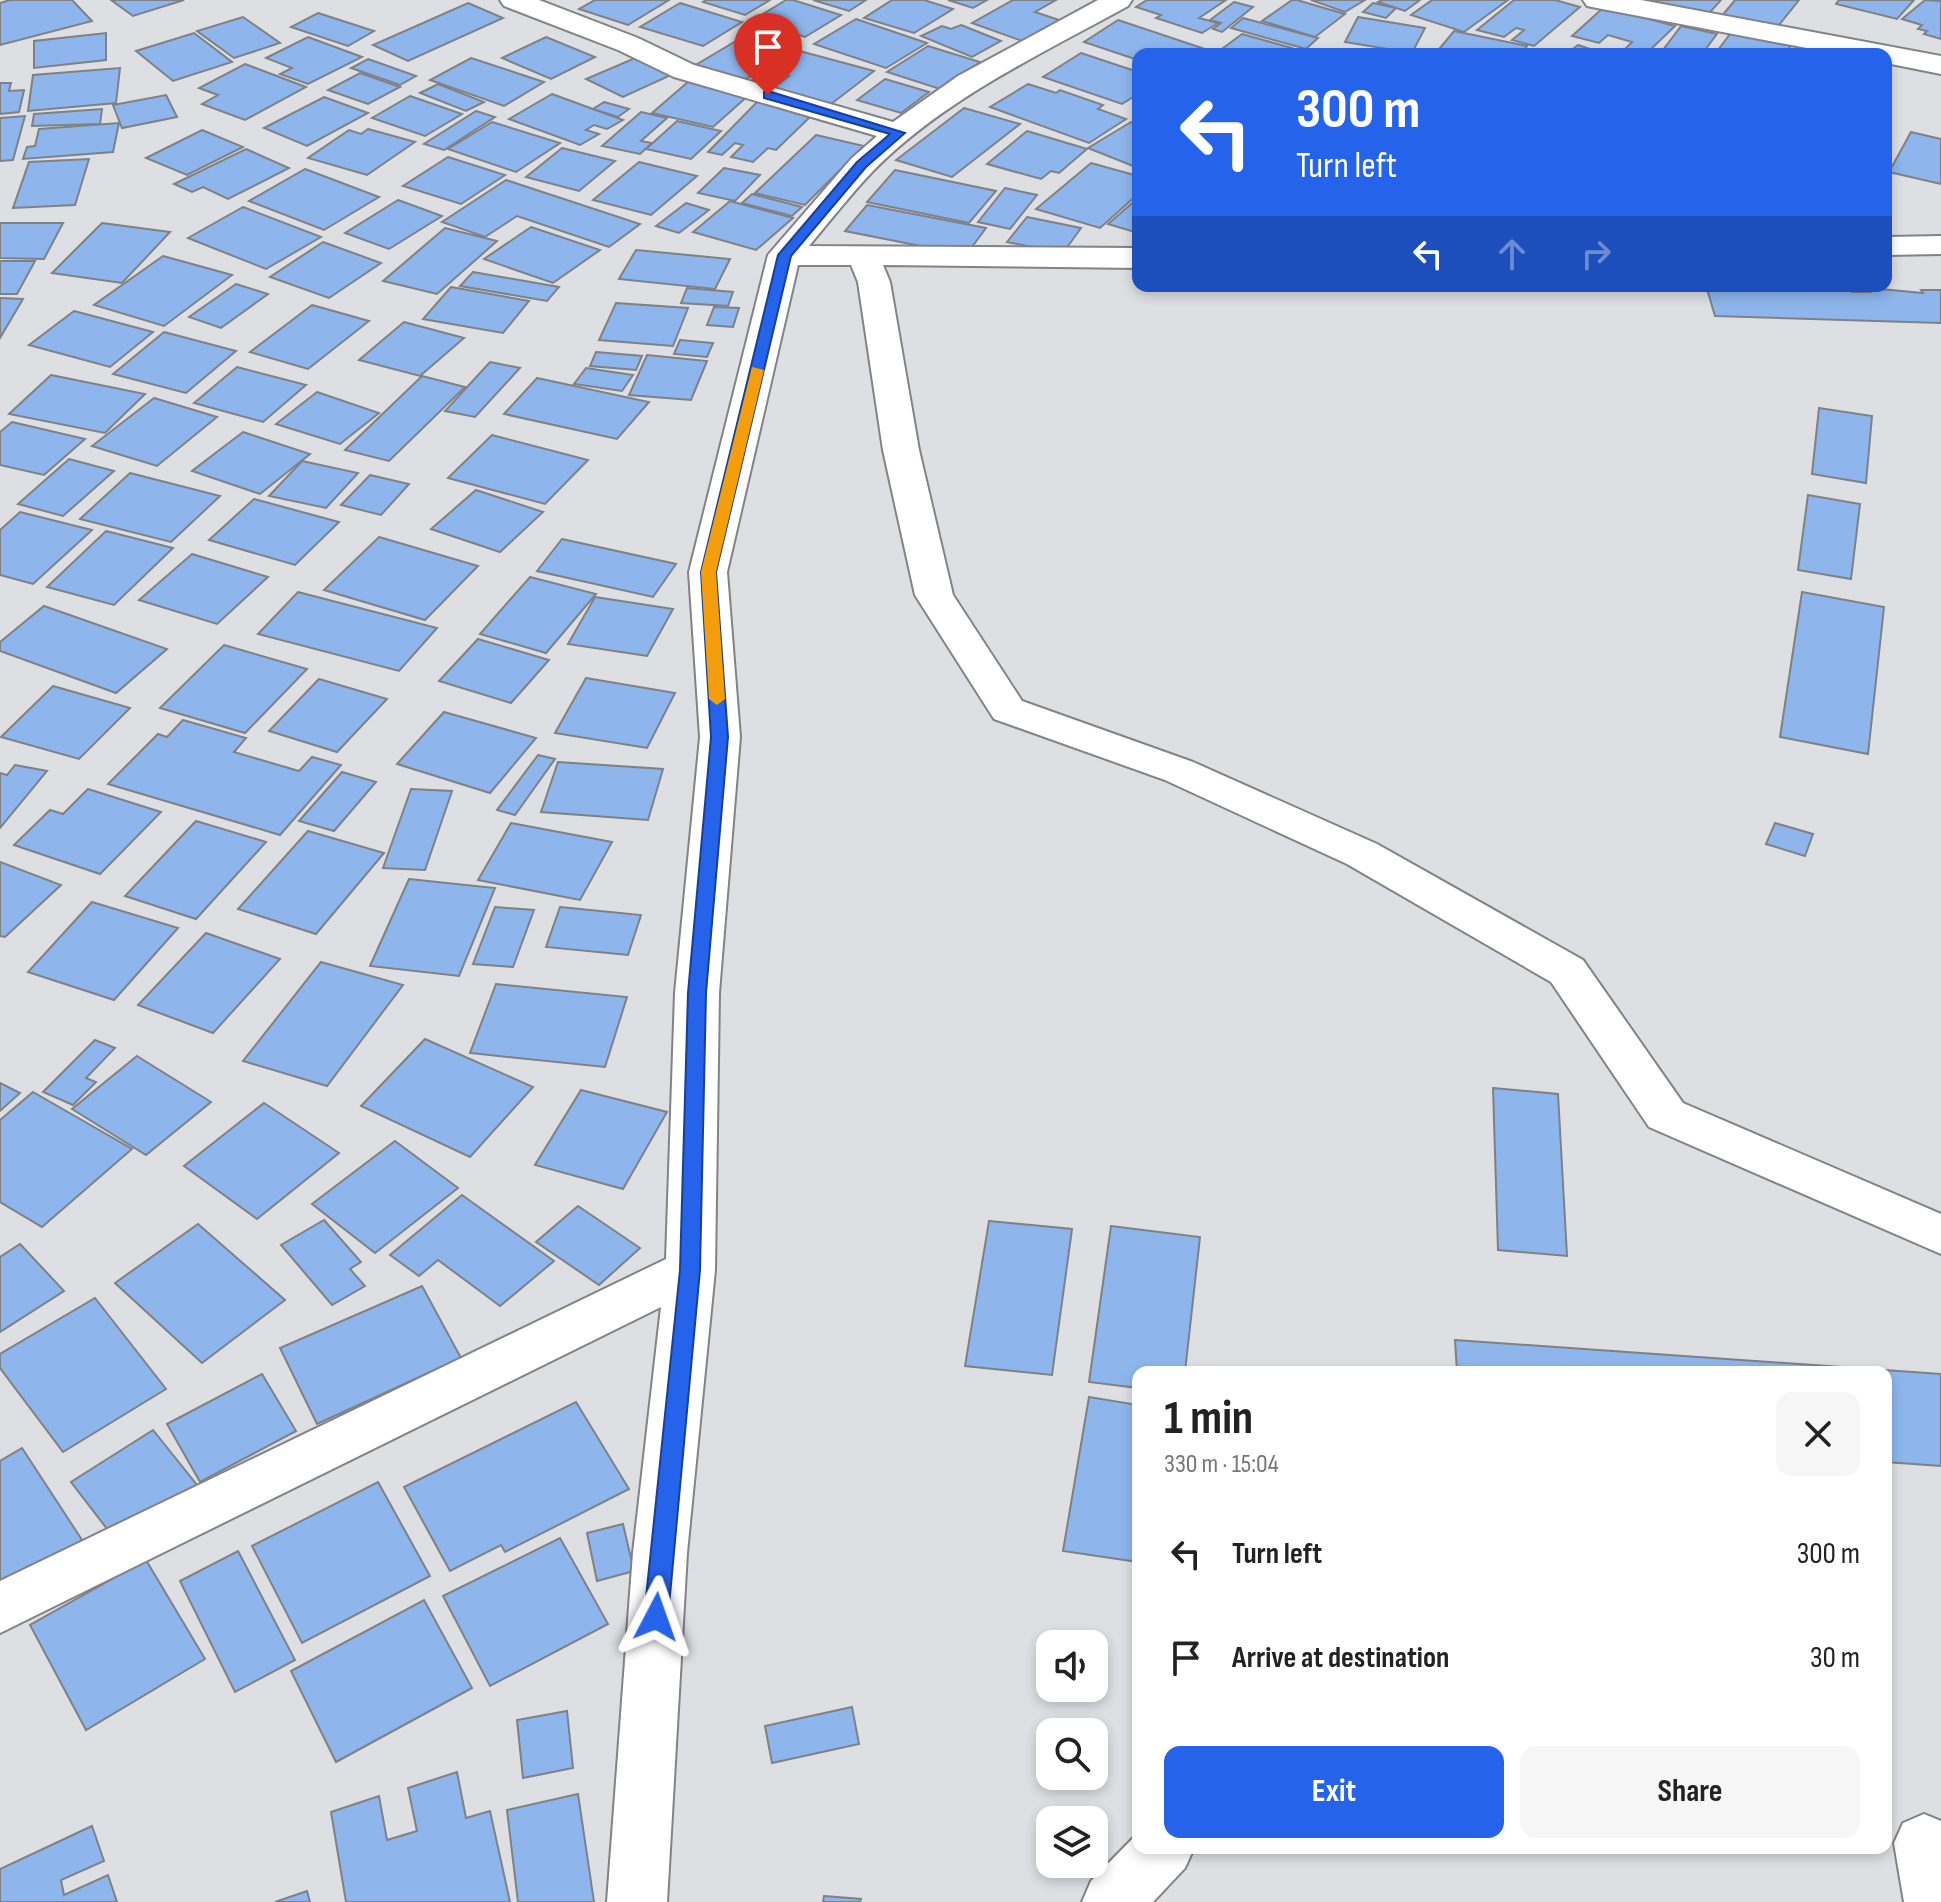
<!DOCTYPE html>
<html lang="en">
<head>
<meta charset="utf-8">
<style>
	body { margin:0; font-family:"Sofia Sans Condensed",sans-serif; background:#f6f6f6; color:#222; height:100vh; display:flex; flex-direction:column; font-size:30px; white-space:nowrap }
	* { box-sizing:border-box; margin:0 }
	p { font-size:26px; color:#767676 }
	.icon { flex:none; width:44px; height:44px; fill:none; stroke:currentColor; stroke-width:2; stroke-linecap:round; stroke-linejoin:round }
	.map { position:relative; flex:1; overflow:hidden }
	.sheet { position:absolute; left:1132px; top:1366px; width:760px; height:488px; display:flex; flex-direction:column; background:#fff; border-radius:16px; box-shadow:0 4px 12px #0003 }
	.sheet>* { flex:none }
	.guide { position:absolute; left:1132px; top:48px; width:760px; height:244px; border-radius:16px; box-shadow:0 4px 12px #0003; background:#2563eb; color:#fff; overflow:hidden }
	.fabs { position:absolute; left:1036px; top:1630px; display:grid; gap:16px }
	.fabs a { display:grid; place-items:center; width:72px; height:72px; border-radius:16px; background:#fff; box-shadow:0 4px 12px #0003; font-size:40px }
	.pin { position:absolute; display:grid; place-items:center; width:68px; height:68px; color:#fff; margin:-82px -34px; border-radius:50% 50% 50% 0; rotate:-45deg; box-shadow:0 0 8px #0007 }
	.pin .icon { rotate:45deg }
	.me { position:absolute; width:88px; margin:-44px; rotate:4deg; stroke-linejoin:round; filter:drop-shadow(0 0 6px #0008) }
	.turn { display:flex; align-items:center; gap:28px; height:168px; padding:0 32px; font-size:36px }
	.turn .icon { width:104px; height:104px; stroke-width:2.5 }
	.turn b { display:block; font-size:56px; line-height:68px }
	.lanes { display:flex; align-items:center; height:76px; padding:0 32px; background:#0003; justify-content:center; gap:40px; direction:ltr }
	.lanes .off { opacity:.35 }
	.round { display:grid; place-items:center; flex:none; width:84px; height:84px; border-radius:16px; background:#f6f6f6 }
	.summary { display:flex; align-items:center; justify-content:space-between; height:136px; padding:0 32px }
	h1 { font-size:48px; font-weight:700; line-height:60px }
	.cta { display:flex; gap:16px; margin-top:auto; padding:16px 32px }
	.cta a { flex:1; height:92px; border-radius:16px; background:#2563eb; color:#fff; font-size:32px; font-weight:700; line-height:92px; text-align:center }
	.cta a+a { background:#f6f6f6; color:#222 }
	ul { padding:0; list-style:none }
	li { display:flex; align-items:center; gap:24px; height:104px; padding:0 32px }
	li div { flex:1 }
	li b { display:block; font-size:30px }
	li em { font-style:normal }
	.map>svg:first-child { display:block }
	.building { fill:#8eb6ec; stroke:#7e8185; stroke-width:2 }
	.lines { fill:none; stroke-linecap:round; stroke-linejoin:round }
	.street-casing { stroke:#828287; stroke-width:4 }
	.street { fill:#fff; fill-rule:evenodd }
	.route { fill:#2563eb; stroke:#184099; stroke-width:2 }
	.slow { fill:#f59e0b }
</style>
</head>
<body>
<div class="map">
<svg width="1941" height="1902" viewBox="0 0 1941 1902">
	<rect width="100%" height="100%" fill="#dedfe3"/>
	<g class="building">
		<path d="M10 0H72L92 21 0 45V3Z"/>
		<path d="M111 0H184L133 16Z"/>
		<path d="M595 0H669L628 25 579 9Z"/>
		<path d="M706 0H770L745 15 703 2Z"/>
		<path d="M786 0H793L841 15 805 37 753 20Z"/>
		<path d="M813 0H866L849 11Z"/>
		<path d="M892 0H924L953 9 914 33 864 18Z"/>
		<path d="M948 0H987L973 8Z"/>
		<path d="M1013 0H1056L1035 12 1062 21 1025 42 972 23Z"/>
		<path d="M1147 0H1226L1199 18 1218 23 1202 33 1156 18 1161 15 1136 7Z"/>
		<path d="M1292 0H1297L1345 14 1315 37 1262 21Z"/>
		<path d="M1311 0H1365L1345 12Z"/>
		<path d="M1382 0H1420L1405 11 1378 2Z"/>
		<path d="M1432 0H1508L1464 32 1411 15Z"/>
		<path d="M1514 0H1555L1580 7 1534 46 1512 40 1524 30 1516 28 1504 37 1477 30Z"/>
		<path d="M1648 0H1721L1704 19 1644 4Z"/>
		<path d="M1735 0H1799L1775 30 1721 17Z"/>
		<path d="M1839 0H1914L1897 19 1836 4Z"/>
		<path d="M1925 0 1941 1V39L1924 34 1927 31 1918 29 1922 25 1902 19Z"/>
		<path d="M1234 2 1253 7 1222 32 1213 29 1221 23 1210 20Z"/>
		<path d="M468 3 503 18 408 61 373 45Z"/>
		<path d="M680 3 742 22 703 46 640 27Z"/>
		<path d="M1373 3 1396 8 1386 18 1363 12Z"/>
		<path d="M1604 7 1675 26 1646 54 1624 50 1632 42 1608 35 1599 43 1572 36Z"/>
		<path d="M318 13 374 31 348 46 291 27Z"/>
		<path d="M243 17 280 43 234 58 197 31Z"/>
		<path d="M1358 17 1425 28 1412 53 1345 42Z"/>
		<path d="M1243 18 1318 38 1306 49 1231 28Z"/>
		<path d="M856 19 927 43 886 68 814 44Z"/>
		<path d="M1118 20 1202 48 1192 54H1138V60L1084 42Z"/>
		<path d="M961 25 1001 41 972 57 921 36 942 26 951 29Z"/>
		<path d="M1681 26 1717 34 1702 54H1660Z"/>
		<path d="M1733 30 1792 44 1785 54H1715Z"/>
		<path d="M1454 31 1527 46 1522 54H1435Z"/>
		<path d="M106 33V60L34 68V41Z"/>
		<path d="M194 33 232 62 173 81 136 51Z"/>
		<path d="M1242 34 1292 48 1285 54H1215Z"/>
		<path d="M746 35 793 50 741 82 694 66Z"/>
		<path d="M308 37 362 57 308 84 280 74 292 68 266 58Z"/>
		<path d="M546 37 595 57 551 79 502 58Z"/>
		<path d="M1578 45 1605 54H1566Z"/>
		<path d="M928 46 980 62 940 89 887 72Z"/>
		<path d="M796 50 874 71 826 108 768 92 789 76 768 71Z"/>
		<path d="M1081 53 1138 72V94L1122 104 1043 77Z"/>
		<path d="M471 58 544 82 504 106 430 80Z"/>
		<path d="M635 58 671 75 623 97 586 79Z"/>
		<path d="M368 59 416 76 400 85 351 68Z"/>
		<path d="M245 64 306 87 245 120 202 104 218 95 199 88Z"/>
		<path d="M120 68 116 103 28 111 33 75Z"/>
		<path d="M360 73 400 87 368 104 328 90Z"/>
		<path d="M885 79 929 92 901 113 857 100Z"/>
		<path d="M689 81 749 95 713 127 652 113Z"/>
		<path d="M0 83H11L9 91 24 90 19 112 0 114Z"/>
		<path d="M438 84 484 102 466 111 420 93Z"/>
		<path d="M1028 84 1056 93 1060 90 1103 105 1098 109 1126 119 1089 143 990 107Z"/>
		<path d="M552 94 623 120 607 129 594 125 586 130 599 134 580 145 509 119Z"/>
		<path d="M166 95 177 117 122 128 113 105Z"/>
		<path d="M410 96 462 114 425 136 372 118Z"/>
		<path d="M324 97 368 113 307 146 264 128Z"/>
		<path d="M604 102 629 109 618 117 593 109Z"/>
		<path d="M757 102 813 114 776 150 768 148 753 162 731 157 743 145 735 143 722 155 708 152Z"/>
		<path d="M964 108 1020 124 952 177 896 160Z"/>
		<path d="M102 109 100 124 32 126 34 114Z"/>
		<path d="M476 111 495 117 444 150 424 144Z"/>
		<path d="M641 112 667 118 641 141 652 143 640 154 602 146Z"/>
		<path d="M25 116 13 160 0 161V118Z"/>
		<path d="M677 121 721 131 691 159 646 149Z"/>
		<path d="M492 122 560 143 516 172 448 149Z"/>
		<path d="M1131 122 1138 125V168L1088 148Z"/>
		<path d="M119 123 113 152 23 159 27 147 35 146 39 129Z"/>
		<path d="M368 129 415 142 367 175 308 158 349 130 361 134Z"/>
		<path d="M202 130 243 147 187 175 146 158Z"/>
		<path d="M1027 131 1087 149 1059 173 1051 171 1041 179 987 164Z"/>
		<path d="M1911 132 1941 139V184L1889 172Z"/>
		<path d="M816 135 864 146 805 205 755 193Z"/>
		<path d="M562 148 615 161 579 191 526 177Z"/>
		<path d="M246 149 289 168 228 199 203 187 192 192 174 184Z"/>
		<path d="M448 157 505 175 461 204 403 186Z"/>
		<path d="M89 159 75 205 13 208 29 162Z"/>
		<path d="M639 162 697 176 651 215 593 200Z"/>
		<path d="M1091 163 1138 176V194L1100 228 1036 209Z"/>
		<path d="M724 168 760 175 735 201 698 193Z"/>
		<path d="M305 169 379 197 324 230 249 201Z"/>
		<path d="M895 170 996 191 969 223 867 202Z"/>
		<path d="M506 180 640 224 609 247 517 216 485 237 442 222Z"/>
		<path d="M1005 188 1037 195 1010 229 978 222Z"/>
		<path d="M752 194 802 207 792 216 742 203Z"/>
		<path d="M1138 198V233L1108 224Z"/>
		<path d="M398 200 442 216 389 249 345 233Z"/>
		<path d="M730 201 793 218 756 250 693 232Z"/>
		<path d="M686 203 709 210 679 233 656 226Z"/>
		<path d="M867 205 986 228 966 255 845 231Z"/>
		<path d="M243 207 321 237 266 269 188 238Z"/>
		<path d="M1027 217 1081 228 1063 253 1007 242Z"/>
		<path d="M0 223H63L44 259 0 258Z"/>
		<path d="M102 223 170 232 122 283 52 273Z"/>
		<path d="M531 227 600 250 553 283 484 259Z"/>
		<path d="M445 228 497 241 437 294 383 281Z"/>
		<path d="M323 242 381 263 329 298 270 277Z"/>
		<path d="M636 250 730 259 715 289 619 279Z"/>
		<path d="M163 256 232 275 164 326 94 305Z"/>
		<path d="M0 261H35L17 294H0Z"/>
		<path d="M473 272 559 287 547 301 460 286Z"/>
		<path d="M236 284 268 294 221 328 189 317Z"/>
		<path d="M1720 286 1771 289 1770 286H1794L1795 289 1822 290 1821 286 1851 287 1852 292H1871L1869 288 1923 293 1921 290H1941V323L1715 316 1707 289H1721Z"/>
		<path d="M451 287 529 301 503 333 423 319Z"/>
		<path d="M687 288 733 292 728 306 681 303Z"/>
		<path d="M0 298 23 299 0 338Z"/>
		<path d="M616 303 688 308 673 346 599 340Z"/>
		<path d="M312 305 369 321 308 369 250 352Z"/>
		<path d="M714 307 739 308 733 327 707 325Z"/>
		<path d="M74 311 153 332 110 367 29 345Z"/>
		<path d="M404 322 464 338 420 376 359 360Z"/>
		<path d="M164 332 236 351 186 393 113 374Z"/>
		<path d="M680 340 713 343 707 357 674 354Z"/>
		<path d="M596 352 642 356 636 370 590 366Z"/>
		<path d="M647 355 707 361 691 400 629 395Z"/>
		<path d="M490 362 520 368 475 417 445 411Z"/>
		<path d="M237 367 306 385 263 422 194 403Z"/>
		<path d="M586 368 633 375 622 391 574 384Z"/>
		<path d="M51 375 145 394 105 433 9 414Z"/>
		<path d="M422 376 465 387 389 461 345 450Z"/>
		<path d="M537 378 649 402 617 439 504 414Z"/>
		<path d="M317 392 379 413 340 444 276 424Z"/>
		<path d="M154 398 217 417 157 466 92 446Z"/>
		<path d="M1819 408 1872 416 1866 483 1812 474Z"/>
		<path d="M12 422 85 439 44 475 0 465V432Z"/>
		<path d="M243 432 310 454 260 494 192 471Z"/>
		<path d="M492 435 588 460 545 504 448 478Z"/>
		<path d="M69 459 114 471 63 516 18 504Z"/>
		<path d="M302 461 358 473 326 508 269 496Z"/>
		<path d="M130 473 220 496 171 542 80 519Z"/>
		<path d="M370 475 409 484 381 515 341 505Z"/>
		<path d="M476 490 543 512 500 552 431 529Z"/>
		<path d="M1808 495 1860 504 1851 579 1798 570Z"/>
		<path d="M254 499 339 522 295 565 209 540Z"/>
		<path d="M20 512 92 530 33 584 0 575V530Z"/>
		<path d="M106 531 173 548 114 605 47 587Z"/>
		<path d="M379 537 478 566 425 620 324 590Z"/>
		<path d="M562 539 676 564 653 597 537 571Z"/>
		<path d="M192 554 268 577 217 624 139 600Z"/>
		<path d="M530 577 596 594 546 653 480 634Z"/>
		<path d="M298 592 437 628 399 671 258 634Z"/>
		<path d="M1802 592 1884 607 1868 754 1780 737Z"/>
		<path d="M595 597 673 609 647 656 568 644Z"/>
		<path d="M44 606 167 649 116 693 0 651V642Z"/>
		<path d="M478 639 549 660 511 703 439 681Z"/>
		<path d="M224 645 307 669 245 733 160 708Z"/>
		<path d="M586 678 675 693 647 748 555 733Z"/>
		<path d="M319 679 387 699 337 752 269 731Z"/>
		<path d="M53 686 130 708 79 759 1 737Z"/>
		<path d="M444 712 536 738 490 793 397 764Z"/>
		<path d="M183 720 246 738 234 752 299 771 312 757 341 765 280 835 108 784 158 734 167 737Z"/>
		<path d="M538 755 555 759 515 815 497 810Z"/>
		<path d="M558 762 663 769 648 820 541 812Z"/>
		<path d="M15 765 47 771 0 828V773L7 775Z"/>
		<path d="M342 772 376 782 334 831 299 821Z"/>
		<path d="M88 789 161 812 100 874 14 845 50 810 63 814Z"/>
		<path d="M411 789 452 791 425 870 383 868Z"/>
		<path d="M196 821 266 842 196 919 125 896Z"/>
		<path d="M511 823 612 842 580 900 478 880Z"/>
		<path d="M1775 823 1813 834 1805 856 1766 844Z"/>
		<path d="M308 831 384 853 316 934 238 909Z"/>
		<path d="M0 862 61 885 5 937 0 936Z"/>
		<path d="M409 879 495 888 459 976 370 966Z"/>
		<path d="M92 902 178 928 114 1000 28 972Z"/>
		<path d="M495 907 534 910 513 967 473 964Z"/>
		<path d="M560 907 641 915 628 955 546 947Z"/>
		<path d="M206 933 280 959 213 1033 138 1005Z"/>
		<path d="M321 962 403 985 327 1086 243 1061Z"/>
		<path d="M496 984 627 997 605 1067 470 1053Z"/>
		<path d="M425 1039 533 1087 470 1157 361 1106Z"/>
		<path d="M95 1040 115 1048 86 1078 96 1082 73 1105 43 1092Z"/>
		<path d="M137 1056 211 1102 146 1155 72 1109Z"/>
		<path d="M0 1083 20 1093 0 1111Z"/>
		<path d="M1493 1088 1558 1094 1567 1256 1498 1250Z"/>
		<path d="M581 1090 667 1112 623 1189 535 1165Z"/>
		<path d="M33 1092 132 1149 42 1227 0 1202V1120Z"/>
		<path d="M264 1103 339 1153 257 1219 184 1166Z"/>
		<path d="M395 1141 458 1188 375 1253 312 1204Z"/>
		<path d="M462 1195 554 1261 500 1306 438 1260 419 1276 390 1255Z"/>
		<path d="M578 1206 640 1248 599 1285 536 1242Z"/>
		<path d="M324 1220 361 1262 350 1269 365 1286 332 1305 281 1245Z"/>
		<path d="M989 1221 1072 1229 1052 1375 965 1366Z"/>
		<path d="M198 1224 285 1300 202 1363 115 1283Z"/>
		<path d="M1111 1226 1200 1237 1185 1372H1138V1388L1089 1382Z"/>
		<path d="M20 1244 64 1291 0 1332V1257Z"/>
		<path d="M422 1286 461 1358 317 1424 280 1348Z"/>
		<path d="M95 1298 166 1389 63 1452 0 1368V1354Z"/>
		<path d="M1455 1340 1941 1374V1466L1886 1462V1372H1457Z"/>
		<path d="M262 1374 296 1431 200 1482 167 1424Z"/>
		<path d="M1089 1397 1138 1405V1562L1063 1551Z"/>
		<path d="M576 1402 629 1489 505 1552 501 1545 450 1571 404 1487Z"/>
		<path d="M153 1430 197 1485 114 1538 71 1482Z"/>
		<path d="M22 1448 84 1543 0 1593V1461Z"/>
		<path d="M378 1482 430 1576 302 1643 252 1546Z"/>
		<path d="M623 1524 634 1571 597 1581 587 1533Z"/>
		<path d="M560 1538 608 1624 490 1686 443 1596Z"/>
		<path d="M238 1551 295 1660 235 1692 180 1581Z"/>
		<path d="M146 1560 205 1659 86 1730 30 1625Z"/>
		<path d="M424 1600 472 1688 336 1762 291 1671Z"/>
		<path d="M852 1707 859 1744 772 1763 765 1726Z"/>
		<path d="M567 1711 573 1768 523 1778 517 1720Z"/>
		<path d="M457 1772 466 1818 490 1811 510 1902H346L331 1812 379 1796 387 1840 417 1831 408 1788Z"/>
		<path d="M578 1794 594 1902H518L507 1810Z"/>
		<path d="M92 1826 104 1861 61 1880 64 1895 108 1875 117 1902H0V1869Z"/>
		<path d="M307 1891 310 1902H275Z"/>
		<path d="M824 1896 861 1899 860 1902H823Z"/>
	</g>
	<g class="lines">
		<defs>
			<g id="street">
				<path d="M500 0H539L638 38 694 65 893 122 958 76 1098 0H1132L1128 6C1039 55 944 99 873 171 850 195 830 221 809 246L1138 248V268L883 265 890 282 919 450 953 595 1022 701 1193 762 1377 844 1583 960 1683 1103 1941 1214V1254L1649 1127 1551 982 1347 864 1165 780 994 719 915 595 883 450 858 282 851 265H798L727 572 740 737 719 993 715 1270 687 1553 667 1902H607L633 1553 661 1307 0 1633V1581L666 1259 675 993 700 737 689 572 768 255 851 159 877 136 674 77 618 50 504 6Z"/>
				<path d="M1583 0H1641L1941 56V74L1886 63V54H1838L1597 8 1587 6Z"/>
				<path d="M1941 236V254L1886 255V237Z"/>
				<path d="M1924 1814 1941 1821V1902H1904L1894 1843 1903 1823Z"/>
				<path d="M1138 1833V1848H1194L1185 1868 1153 1902H1082L1091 1881Z"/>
			</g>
		</defs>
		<use href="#street" class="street-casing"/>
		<use href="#street" class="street"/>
	</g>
	<path class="route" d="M768 91 905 133 866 167 791 256 716 572 728 737 706 993 700 1270 668 1617 664 1624 656 1627 648 1624 644 1617 680 1270 688 993 711 737 701 572 778 255 857 162 890 134 764 98V92Z"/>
	<path class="slow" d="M752 367 764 370 716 572 725 699 717 705 709 699 701 572Z"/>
</svg>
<div class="fabs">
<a><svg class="icon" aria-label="sound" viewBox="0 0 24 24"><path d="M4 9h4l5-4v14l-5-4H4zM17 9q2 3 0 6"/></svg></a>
<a><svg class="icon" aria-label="search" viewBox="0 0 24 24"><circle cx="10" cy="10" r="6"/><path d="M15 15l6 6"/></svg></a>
<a><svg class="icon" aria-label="layers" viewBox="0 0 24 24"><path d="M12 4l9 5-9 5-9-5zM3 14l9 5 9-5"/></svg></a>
</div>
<div class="pin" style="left:768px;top:95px;background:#d93025"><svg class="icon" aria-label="arrive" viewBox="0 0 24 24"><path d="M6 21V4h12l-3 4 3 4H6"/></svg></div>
<svg class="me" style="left:656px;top:1617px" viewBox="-20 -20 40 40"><path d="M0-17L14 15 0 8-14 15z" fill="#2563eb" stroke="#fff" stroke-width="4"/></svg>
<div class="guide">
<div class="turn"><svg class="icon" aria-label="left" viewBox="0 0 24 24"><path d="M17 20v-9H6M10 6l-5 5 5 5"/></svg><div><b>300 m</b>Turn left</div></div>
<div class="lanes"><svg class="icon" aria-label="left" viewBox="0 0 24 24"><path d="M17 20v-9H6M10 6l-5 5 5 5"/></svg><svg class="icon off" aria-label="ahead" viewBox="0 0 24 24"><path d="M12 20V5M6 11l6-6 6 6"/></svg><svg class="icon off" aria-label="right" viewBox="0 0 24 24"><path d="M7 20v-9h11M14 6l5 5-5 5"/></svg></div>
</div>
<section class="sheet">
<div class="summary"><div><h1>1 min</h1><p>330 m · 15:04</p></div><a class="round"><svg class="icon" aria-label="close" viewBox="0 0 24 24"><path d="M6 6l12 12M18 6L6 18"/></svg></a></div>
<ul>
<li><svg class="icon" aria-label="left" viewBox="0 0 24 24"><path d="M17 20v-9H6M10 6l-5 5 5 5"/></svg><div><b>Turn left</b></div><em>300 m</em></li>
<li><svg class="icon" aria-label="arrive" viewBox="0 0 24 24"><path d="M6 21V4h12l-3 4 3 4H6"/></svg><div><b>Arrive at destination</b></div><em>30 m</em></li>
</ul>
<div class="cta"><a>Exit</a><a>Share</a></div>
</section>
</div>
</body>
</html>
